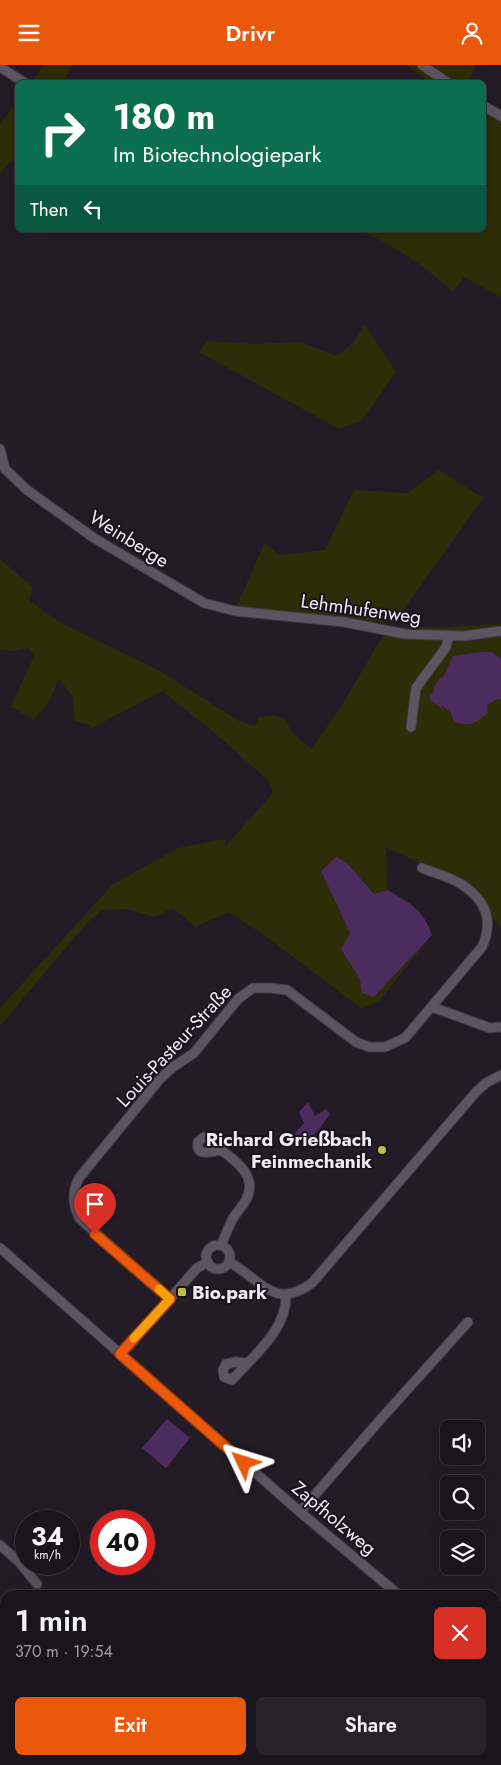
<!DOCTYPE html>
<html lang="en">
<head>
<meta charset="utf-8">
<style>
	body { margin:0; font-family:Jost,sans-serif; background:#27222a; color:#f1f3f6; height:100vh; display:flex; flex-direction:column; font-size:19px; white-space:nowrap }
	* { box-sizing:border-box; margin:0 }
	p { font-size:16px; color:#9f9fa4 }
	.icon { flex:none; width:28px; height:28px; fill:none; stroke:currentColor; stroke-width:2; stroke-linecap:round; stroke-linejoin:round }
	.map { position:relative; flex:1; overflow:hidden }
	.details { position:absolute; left:0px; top:1525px; width:501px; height:175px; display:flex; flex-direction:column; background:#1a151d; border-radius:15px 15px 0 0; box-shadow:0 5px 20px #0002,0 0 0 1px #38343b }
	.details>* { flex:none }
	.banner { position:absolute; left:15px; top:15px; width:471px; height:152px; border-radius:8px; box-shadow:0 5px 20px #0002,0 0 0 1px #38343b; background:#0b6e4f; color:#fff; overflow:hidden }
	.buttons { position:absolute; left:440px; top:1355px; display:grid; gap:10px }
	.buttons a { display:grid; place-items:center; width:45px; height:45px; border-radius:8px; background:#1a151d; box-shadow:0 5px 20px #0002,0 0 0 1px #38343b; font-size:25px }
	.speed { position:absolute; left:15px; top:1445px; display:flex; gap:10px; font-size:25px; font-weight:700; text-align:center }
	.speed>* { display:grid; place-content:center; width:65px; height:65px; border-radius:50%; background:#1a151d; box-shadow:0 5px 20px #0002,0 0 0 1px #38343b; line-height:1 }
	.speed small { font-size:12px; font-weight:400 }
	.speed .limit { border:8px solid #d22; background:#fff; color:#111 }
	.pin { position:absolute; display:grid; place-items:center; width:42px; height:42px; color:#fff; margin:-51px -21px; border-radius:50% 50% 50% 0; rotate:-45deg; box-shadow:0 0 5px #0007 }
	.pin .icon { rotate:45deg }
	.me { position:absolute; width:55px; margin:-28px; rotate:311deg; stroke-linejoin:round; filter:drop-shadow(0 0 4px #0008) }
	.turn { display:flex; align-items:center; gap:18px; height:105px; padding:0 15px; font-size:22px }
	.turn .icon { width:65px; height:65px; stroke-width:2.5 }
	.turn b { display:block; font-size:35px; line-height:42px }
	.then { display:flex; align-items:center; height:48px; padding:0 15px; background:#0003; gap:10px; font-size:19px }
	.round { display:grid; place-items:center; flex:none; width:52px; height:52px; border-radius:8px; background:#27222a }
	.head { display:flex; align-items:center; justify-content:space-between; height:85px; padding:0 15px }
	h1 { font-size:30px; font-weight:600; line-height:38px }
	.button { display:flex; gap:10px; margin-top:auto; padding:10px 15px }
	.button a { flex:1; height:58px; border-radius:8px; background:#ea580c; color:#fff; font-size:20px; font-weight:600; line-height:58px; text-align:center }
	.button a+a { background:#27222a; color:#f1f3f6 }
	header { display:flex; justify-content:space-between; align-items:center; height:65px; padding:0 15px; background:#ea580c; color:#fff; font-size:22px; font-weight:600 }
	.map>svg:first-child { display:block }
	.green { fill:#2d2d07 }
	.water { fill:#4c2b5e }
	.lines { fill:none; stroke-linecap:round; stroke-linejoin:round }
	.minor-casing { stroke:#3e3942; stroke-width:11 }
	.minor { stroke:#5c5461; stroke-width:9 }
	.route-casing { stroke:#983908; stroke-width:12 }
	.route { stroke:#ea580c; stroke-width:9 }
	.slow { stroke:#f59e0b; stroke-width:9 }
	.poi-dot { fill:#bebf42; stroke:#1a131e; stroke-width:2 }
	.labels { text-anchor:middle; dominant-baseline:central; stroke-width:4; stroke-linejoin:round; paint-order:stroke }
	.street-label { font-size:19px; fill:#f1ecf4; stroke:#1a131e }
	.poi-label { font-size:19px; font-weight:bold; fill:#f1ecf4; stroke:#1a131e; text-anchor:end }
</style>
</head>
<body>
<header><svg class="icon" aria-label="menu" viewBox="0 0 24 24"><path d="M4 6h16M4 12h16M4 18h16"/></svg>Drivr<svg class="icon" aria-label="person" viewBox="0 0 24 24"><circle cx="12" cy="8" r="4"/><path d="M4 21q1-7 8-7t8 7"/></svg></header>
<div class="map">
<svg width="501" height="1700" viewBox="0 0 501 1700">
	<rect width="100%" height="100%" fill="#231c27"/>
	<g class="green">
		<path d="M45 0H72L63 17H31Z"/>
		<path d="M406 0H476L467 18 429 17Z"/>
		<path d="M17 36V90L0 108V59Z"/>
		<path d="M484 43 501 55V232L464 212 453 227C425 201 392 178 356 165H484Z"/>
		<path d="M365 260 396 307 362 355 339 364 199 287 207 276 257 279 300 277 337 291 353 278Z"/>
		<path d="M439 405 483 433 394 558 234 547 263 482V477L280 490 325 485 354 425 407 428Z"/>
		<path d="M0 494 33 522 29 535 59 557 160 606 239 656 255 661 259 652 273 650 285 655 293 668 311 684 339 645 388 562H451L501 559V593L492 587 453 591 443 612 439 639 451 648 487 640 496 635 501 634V863L463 819 386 782 387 825 374 829 347 798 321 806 351 868 341 884 374 932 432 870 380 935 362 944 264 870 229 847 195 862 173 843 154 852 127 844 102 845 86 859 0 961V943L112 820 178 783 225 774 226 781 273 728 269 716 217 670 162 626 90 664 91 660 75 656 72 631 59 614 50 635 34 655 11 642 34 591 28 583 12 586 0 585Z"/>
	</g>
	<g class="water">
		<path d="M480 587H492L501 593V634L496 635 487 640 488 648C475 658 471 662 454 657L451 648 441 640 443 644 430 635V630L434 627V622L440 613 443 612 453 591Z"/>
		<path d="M336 792 347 798 374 829 387 825C410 838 423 844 432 870L374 932 362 928 360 914 341 884 350 868 321 806Z"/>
		<path d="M308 1037 315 1051 326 1044 330 1049 316 1068 299 1079 295 1068 304 1058 299 1047Z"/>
		<path d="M167 1354 190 1373 166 1403 142 1383Z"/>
	</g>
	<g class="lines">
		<defs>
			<g id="minor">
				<path d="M422 0 448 18"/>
				<path d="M0 2 25 18"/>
				<path d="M484 41 501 51"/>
				<path d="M0 384 5 404 27 425 94 473 204 538 235 546 344 557 405 569 464 571 501 566"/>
				<path d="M411 662 416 623 446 582 449 571"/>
				<path d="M432 942 490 963 501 962"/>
				<path d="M204 1072 209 1074 221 1085C211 1087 195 1092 198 1077Z"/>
				<path d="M221 1180C225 1172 228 1163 232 1155 236 1148 242 1142 246 1135 258 1113 238 1097 221 1085"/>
				<circle cx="218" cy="1192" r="12"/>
				<path d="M0 1183 300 1447 399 1530"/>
				<path d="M229 1197C261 1214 274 1246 312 1218L476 1027 486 1018 501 1010"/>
				<path d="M170 1234 80 1154C72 1140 72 1127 79 1113L160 1014 173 1002 194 988 238 934 253 923H270L287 925 356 977 369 982H385L405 973 482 882C494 855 486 835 461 819 450 812 434 808 422 803"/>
				<path d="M121 1289 197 1203 208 1197"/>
				<path d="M248 1298 236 1297 226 1299 223 1305 224 1312 232 1315C253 1291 287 1265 286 1230"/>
				<path d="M300 1447 380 1355 468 1257"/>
				<path d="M0 1480 19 1497 37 1519"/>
				<path d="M496 1614 501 1618"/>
			</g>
		</defs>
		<use href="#minor" class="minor-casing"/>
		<use href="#minor" class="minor"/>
	</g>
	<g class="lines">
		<defs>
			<path id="route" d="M95 1169 170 1234 120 1289 244 1398"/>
		</defs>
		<use href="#route" class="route-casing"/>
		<use href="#route" class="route"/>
		<path class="slow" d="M134 1273 170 1234 159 1224"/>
	</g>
	<g class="poi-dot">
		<circle cx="382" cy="1085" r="5"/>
		<rect x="177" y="1222" width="10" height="10" rx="2.5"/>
	</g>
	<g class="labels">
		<g class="street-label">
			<text transform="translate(129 474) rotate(32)">Weinberge</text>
			<text transform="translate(361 544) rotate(8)">Lehmhufenweg</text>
			<text transform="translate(174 981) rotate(-47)">Louis-Pasteur-Straße</text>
			<text transform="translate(334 1453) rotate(40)">Zapfholzweg</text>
		</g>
		<g class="poi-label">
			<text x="372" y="1074">Richard Grießbach<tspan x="372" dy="22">Feinmechanik</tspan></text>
			<text x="192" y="1227" text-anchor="start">Bio.park</text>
		</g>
	</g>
</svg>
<div class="buttons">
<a><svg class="icon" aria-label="sound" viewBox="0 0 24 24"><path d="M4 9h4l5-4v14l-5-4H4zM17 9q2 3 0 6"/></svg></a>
<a><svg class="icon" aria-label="search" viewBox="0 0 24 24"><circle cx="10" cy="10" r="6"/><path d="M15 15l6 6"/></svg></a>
<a><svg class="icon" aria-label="layers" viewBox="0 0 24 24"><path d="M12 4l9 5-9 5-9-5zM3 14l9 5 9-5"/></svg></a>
</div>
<div class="speed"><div>34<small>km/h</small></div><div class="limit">40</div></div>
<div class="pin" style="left:95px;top:1169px;background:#d93025"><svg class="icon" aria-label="arrive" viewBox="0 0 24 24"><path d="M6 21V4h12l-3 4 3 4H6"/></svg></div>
<svg class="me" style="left:244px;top:1398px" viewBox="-20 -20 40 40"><path d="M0-17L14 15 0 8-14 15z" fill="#ea580c" stroke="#fff" stroke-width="4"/></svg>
<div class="banner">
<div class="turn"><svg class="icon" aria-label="right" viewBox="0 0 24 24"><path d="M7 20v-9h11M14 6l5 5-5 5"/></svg><div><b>180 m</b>Im Biotechnologiepark</div></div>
<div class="then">Then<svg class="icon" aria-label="left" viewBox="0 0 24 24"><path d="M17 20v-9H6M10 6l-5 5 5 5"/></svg></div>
</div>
<section class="details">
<div class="head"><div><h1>1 min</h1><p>370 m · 19:54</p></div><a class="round" style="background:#d93025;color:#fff"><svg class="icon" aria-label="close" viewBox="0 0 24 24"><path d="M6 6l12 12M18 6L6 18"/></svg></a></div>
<div class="button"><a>Exit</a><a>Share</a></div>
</section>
</div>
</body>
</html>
